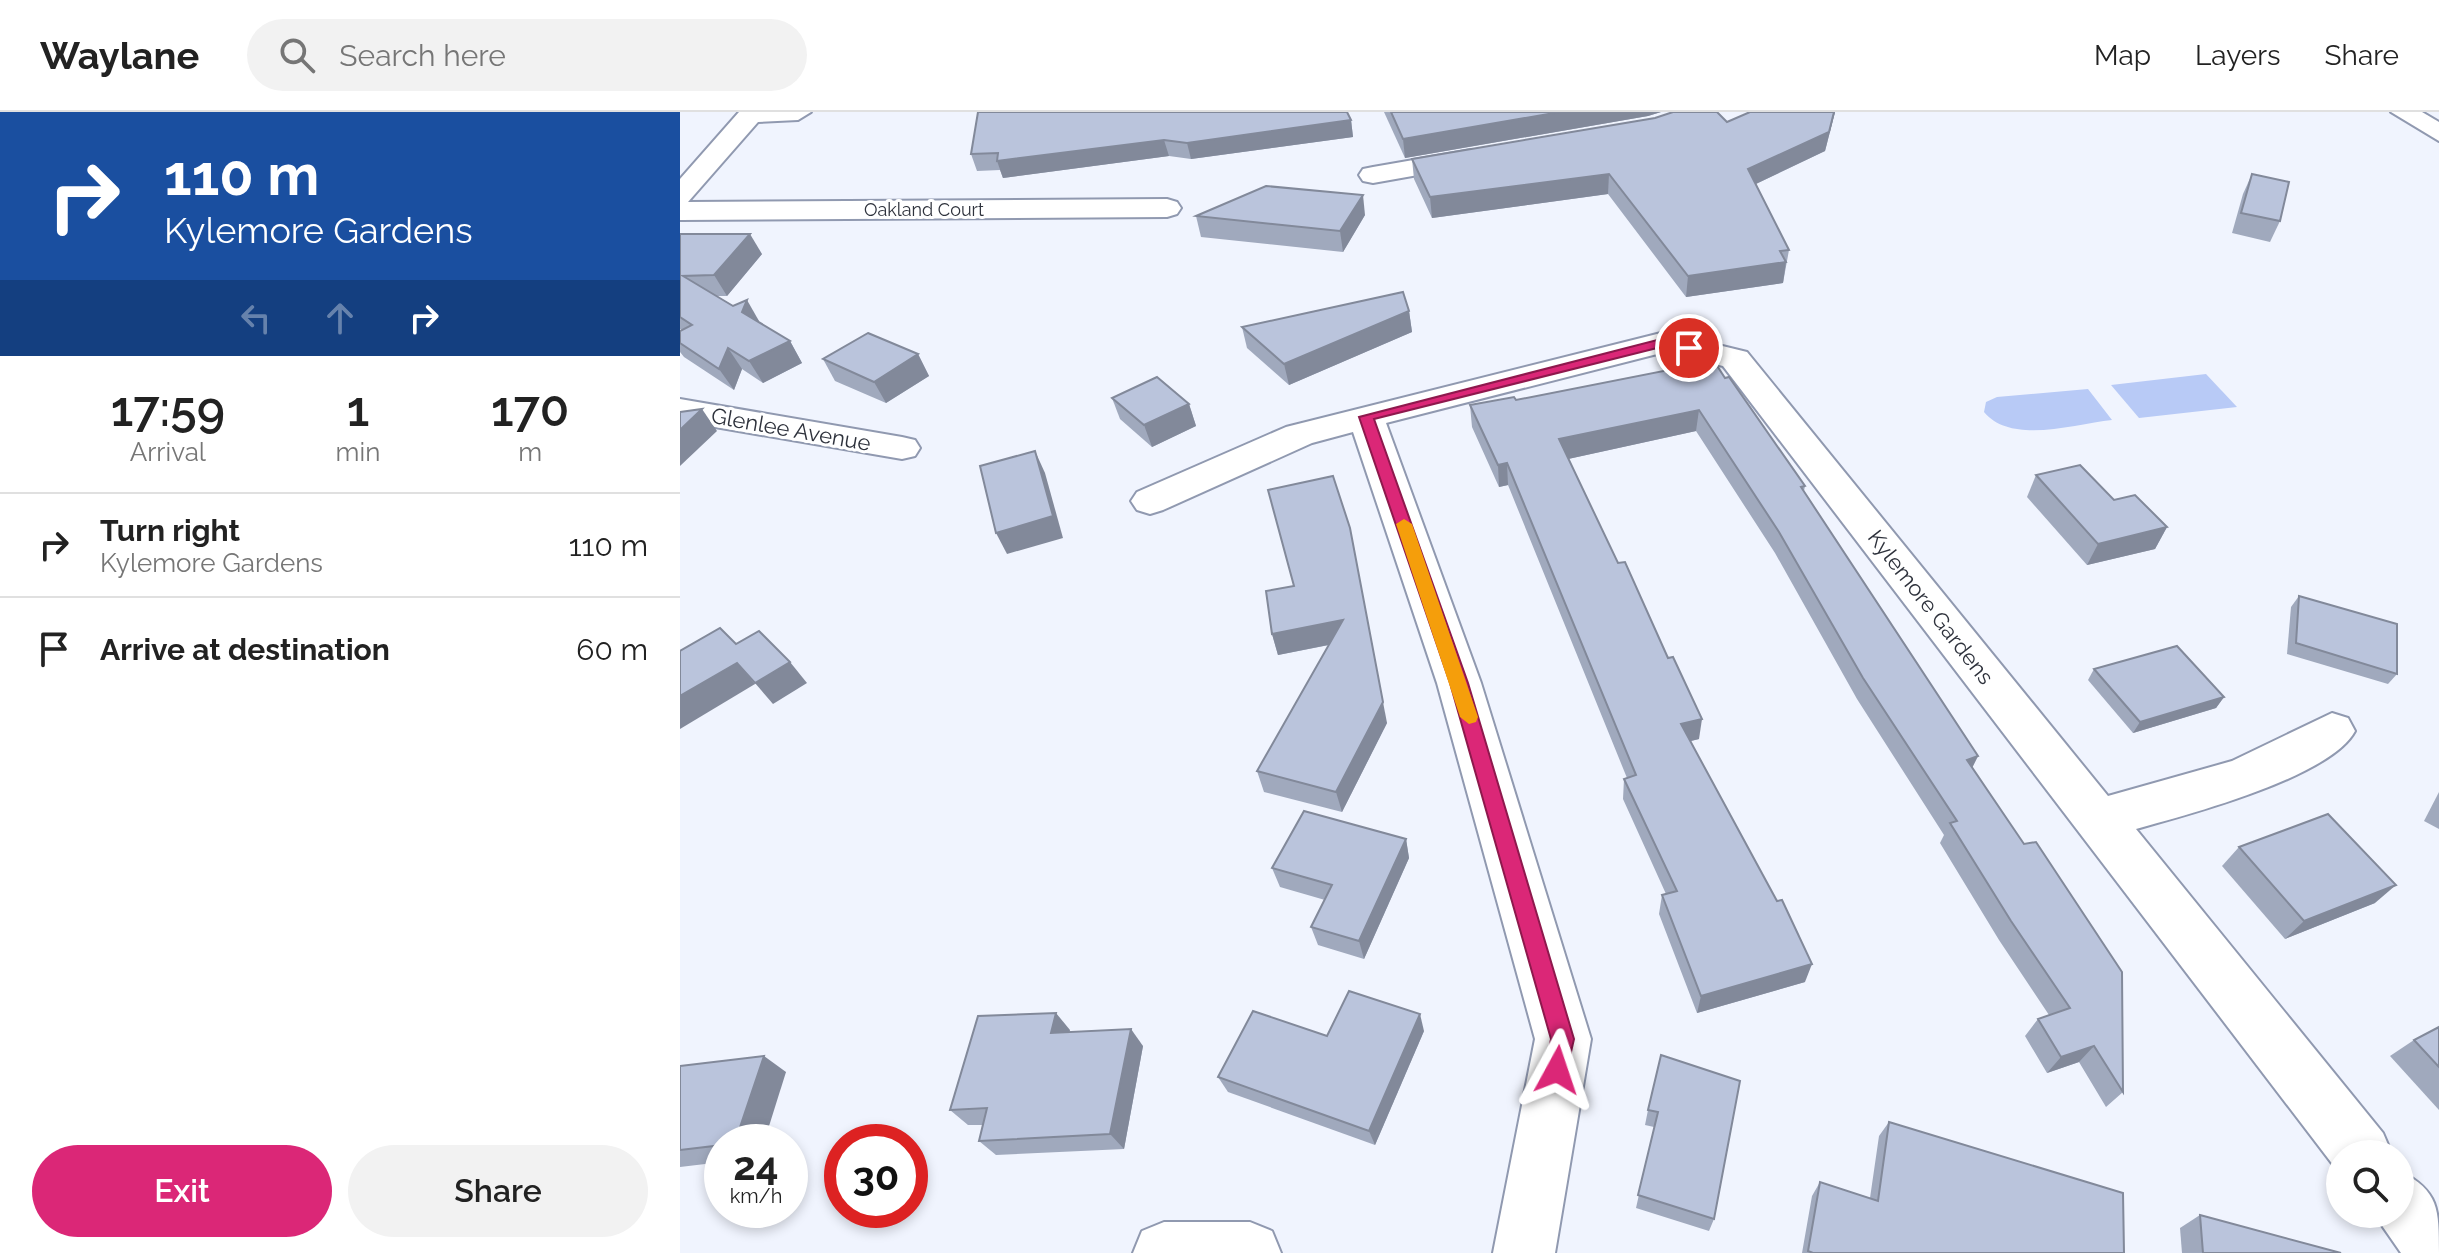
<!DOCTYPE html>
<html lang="en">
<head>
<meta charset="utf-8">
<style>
	body { margin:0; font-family:Raleway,sans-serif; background:#f2f2f2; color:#222; height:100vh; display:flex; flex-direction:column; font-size:30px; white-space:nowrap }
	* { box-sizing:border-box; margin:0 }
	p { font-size:26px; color:#767676 }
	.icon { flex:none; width:44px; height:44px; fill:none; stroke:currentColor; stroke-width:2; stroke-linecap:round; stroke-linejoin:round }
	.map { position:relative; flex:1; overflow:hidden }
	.side { display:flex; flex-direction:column; background:#fff; width:680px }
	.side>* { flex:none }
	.top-card { background:#1a4fa0; color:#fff; overflow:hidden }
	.fabs { position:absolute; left:1646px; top:1028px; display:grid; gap:16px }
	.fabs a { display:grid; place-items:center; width:88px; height:88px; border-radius:50%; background:#fff; box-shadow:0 4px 12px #0003; font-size:40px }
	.speed { position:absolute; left:24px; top:1012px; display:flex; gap:16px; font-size:40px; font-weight:700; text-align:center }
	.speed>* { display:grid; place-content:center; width:104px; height:104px; border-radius:50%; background:#fff; box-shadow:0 4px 12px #0003; line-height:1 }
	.speed small { font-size:20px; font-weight:400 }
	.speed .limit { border:12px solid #d22; background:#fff; color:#111 }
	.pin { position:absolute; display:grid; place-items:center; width:68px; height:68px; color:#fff; margin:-34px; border:4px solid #fff; border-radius:50%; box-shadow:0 2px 8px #0007 }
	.me { position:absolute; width:88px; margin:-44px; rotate:5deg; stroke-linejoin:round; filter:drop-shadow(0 0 6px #0008) }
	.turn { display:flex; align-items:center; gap:28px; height:168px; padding:0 32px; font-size:36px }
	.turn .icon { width:104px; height:104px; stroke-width:2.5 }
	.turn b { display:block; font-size:56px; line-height:68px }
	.lanes { display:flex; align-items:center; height:76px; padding:0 32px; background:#0003; justify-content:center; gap:40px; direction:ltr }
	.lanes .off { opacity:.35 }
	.eta { display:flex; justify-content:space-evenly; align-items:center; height:136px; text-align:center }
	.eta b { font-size:48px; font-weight:600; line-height:56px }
	.button { display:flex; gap:16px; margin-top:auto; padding:16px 32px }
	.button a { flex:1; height:92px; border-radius:48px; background:#db2777; color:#fff; font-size:32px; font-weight:600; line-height:92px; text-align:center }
	.button a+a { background:#f2f2f2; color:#222 }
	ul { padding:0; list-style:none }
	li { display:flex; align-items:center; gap:24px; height:104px; padding:0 32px; border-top:2px solid #e0e0e0 }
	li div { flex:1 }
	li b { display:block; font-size:30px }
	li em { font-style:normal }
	header { display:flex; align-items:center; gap:48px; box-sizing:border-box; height:112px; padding:0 40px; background:#fff; border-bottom:2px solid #e0e0e0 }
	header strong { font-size:38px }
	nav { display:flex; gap:44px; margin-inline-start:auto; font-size:28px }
	.search { width:560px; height:72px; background:#f2f2f2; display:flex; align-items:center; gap:20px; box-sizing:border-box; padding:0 28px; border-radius:44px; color:#767676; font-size:30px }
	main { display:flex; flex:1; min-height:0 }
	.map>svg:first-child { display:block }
	.green { fill:#b8caf6 }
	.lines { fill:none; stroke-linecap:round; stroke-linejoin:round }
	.minor-casing { stroke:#9099b0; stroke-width:4 }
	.highway-casing { stroke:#9099b0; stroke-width:4 }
	.minor { fill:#fff; fill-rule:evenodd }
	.highway { fill:#fff; fill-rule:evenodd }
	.wall { fill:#a0a9bd }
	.shaded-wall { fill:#82899a }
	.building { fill:#bac4dc; stroke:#82899a; stroke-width:2 }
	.route { fill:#db2777; stroke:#8e194d; stroke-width:2 }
	.slow { fill:#f59e0b }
	.labels { text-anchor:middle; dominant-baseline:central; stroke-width:6; stroke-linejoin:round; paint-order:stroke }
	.far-street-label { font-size:18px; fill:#2e323c; stroke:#fff }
	.street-label { font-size:22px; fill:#2e323c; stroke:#fff }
</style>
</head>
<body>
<header>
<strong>Waylane</strong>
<div class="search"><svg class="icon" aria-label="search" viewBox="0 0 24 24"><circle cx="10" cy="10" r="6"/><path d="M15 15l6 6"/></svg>Search here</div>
<nav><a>Map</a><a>Layers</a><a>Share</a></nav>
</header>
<main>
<section class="side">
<div class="top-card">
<div class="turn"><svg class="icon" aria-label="right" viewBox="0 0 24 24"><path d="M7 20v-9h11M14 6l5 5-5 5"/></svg><div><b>110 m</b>Kylemore Gardens</div></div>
<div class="lanes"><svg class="icon off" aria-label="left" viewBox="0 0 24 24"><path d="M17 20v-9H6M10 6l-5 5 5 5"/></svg><svg class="icon off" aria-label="ahead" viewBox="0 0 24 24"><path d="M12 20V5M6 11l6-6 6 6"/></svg><svg class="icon" aria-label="right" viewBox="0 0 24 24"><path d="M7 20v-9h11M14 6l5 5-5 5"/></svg></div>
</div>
<div class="eta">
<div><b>17:59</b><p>Arrival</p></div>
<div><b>1</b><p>min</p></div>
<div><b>170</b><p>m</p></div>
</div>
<ul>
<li><svg class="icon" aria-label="right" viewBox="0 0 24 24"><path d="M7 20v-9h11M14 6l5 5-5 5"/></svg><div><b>Turn right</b><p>Kylemore Gardens</p></div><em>110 m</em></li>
<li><svg class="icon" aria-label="arrive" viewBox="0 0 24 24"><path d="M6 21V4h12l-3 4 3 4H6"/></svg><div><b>Arrive at destination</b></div><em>60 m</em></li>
</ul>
<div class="button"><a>Exit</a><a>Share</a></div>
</section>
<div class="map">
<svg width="1759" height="1141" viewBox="0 0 1759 1141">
	<rect width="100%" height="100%" fill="#f0f4fe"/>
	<g class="green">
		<path d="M1526 262 1557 295 1459 306 1431 273Z"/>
		<path d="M1408 277 1432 308C1395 312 1331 333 1304 300L1306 290 1317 285Z"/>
	</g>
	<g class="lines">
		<defs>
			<g id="minor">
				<path d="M59 0H131L118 8 78 10 8 90 487 87 497 90 501 96 497 102 487 105 0 108V67Z"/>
				<path d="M791 38 800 40 804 46 800 52 693 71 683 69 679 63 683 57 693 55Z"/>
				<path d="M985 220 1067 240 1428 684 1552 649 1652 601 1668 606 1675 619C1651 665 1507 703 1456 717L1703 1021 1712 1042H1660V1062L1043 254 985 240 706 311 801 571 911 927 875 1141H813L855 927 757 571 673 320 632 331 483 398 470 402 457 398 451 389 457 380 606 315Z"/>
				<path d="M0 287 222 325 235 328 240 336 235 344 222 347 0 309Z"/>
				<path d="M1720 1059C1759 1079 1759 1097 1759 1141H1721L1694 1102H1720Z"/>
				<path d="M484 1110H570L592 1119 601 1141H453L462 1119Z"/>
			</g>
			<path id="highway" d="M1711 0H1742L1759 10V29Z"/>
		</defs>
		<use href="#minor" class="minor-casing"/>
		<use href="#highway" class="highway-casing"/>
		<use href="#minor" class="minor"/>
		<use href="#highway" class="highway"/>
	</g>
	<g class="wall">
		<path d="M704 0H981L968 4 725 46Z"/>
		<path d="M1070 0H1155L1145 39 1076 72 1109 138 1103 171 1006 185 928 82 752 106 734 67 732 47 975 6 1047 10Z"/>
		<path d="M671 8 673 25 511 47 489 44 323 66 320 58 297 59 291 42Z"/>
		<path d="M1572 62 1600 109 1590 130 1552 121 1563 82Z"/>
		<path d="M685 103 663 140 521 125 516 104Z"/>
		<path d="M0 122 82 142 47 184H37L79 209V211L110 229 122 251 83 271 62 257 54 278 4 245 0 240V219L2 218 0 217Z"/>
		<path d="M729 199 732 220 609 273 567 236 562 215Z"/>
		<path d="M238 242 249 264 206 291 155 269 143 247Z"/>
		<path d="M1045 266 1125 374 1124 379 1298 644 1292 656 1443 980 1426 995 1399 950 1367 961 1345 924 1358 907 1369 903 1319 828 1260 731 1264 723 1177 587 1095 441 1016 319 888 347 1019 627 1011 629 1125 870 1017 901 979 802 982 783 986 782 943 687 944 667 947 666 828 373 819 375 792 315 790 293Z"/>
		<path d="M432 286 509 292 516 314 472 335 440 307Z"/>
		<path d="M1356 363 1434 388 1487 415 1475 437 1407 453 1347 385Z"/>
		<path d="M613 474 707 611 662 700 584 680 577 659 649 533 598 543 592 522Z"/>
		<path d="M1619 484 1717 562 1708 572 1607 542 1611 495Z"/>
		<path d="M1414 557 1544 585 1536 596 1453 621 1408 568Z"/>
		<path d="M1759 680V717L1744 709Z"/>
		<path d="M726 727 729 746 684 847 638 833 631 815 645 788 600 775 592 756Z"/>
		<path d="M1559 735 1695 791 1605 827 1542 754Z"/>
		<path d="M1759 915V998L1710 944 1734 928Z"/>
		<path d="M390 918 389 920 463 934 444 1037 316 1043 299 1029 303 1013H288L270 998Z"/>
		<path d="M744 919 695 1033 548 980 538 965Z"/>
		<path d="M0 954 106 960 42 1030V1050L0 1055Z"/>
		<path d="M1060 969 1034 1107 1029 1119 956 1096 974 1015 965 1013 968 998Z"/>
		<path d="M1209 1010 1444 1141H1122L1132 1084 1140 1070 1190 1086 1199 1024Z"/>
		<path d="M1520 1103 1661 1141H1502L1500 1116Z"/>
	</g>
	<g class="shaded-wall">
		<path d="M880 0H981L968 4 725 46 723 27Z"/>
		<path d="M1154 0H1155L1145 39 1065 77 1068 57Z"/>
		<path d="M671 8 673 25 511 47 507 31Z"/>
		<path d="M484 28 489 44 323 66 317 49Z"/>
		<path d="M929 62 928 82 752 106 750 85Z"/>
		<path d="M683 83 685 103 663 140 660 119Z"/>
		<path d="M70 122 82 142 47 184 34 163Z"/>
		<path d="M1106 150 1103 171 1006 185 1008 164Z"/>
		<path d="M67 188 79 209 75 221 62 200Z"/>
		<path d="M729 199 732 220 609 273 604 252Z"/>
		<path d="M110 229 122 251 83 271 69 249Z"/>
		<path d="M48 236 62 257 54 278 39 257Z"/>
		<path d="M238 242 249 264 206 291 194 270Z"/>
		<path d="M509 292 516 314 472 335 464 313Z"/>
		<path d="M22 297 37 319 0 354V318Z"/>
		<path d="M1019 298 1016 319 879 349V327Z"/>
		<path d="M355 339 365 361 383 426 327 442 316 421Z"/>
		<path d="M827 351 828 373 819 375 818 353Z"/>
		<path d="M1487 415 1475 437 1407 453 1418 432Z"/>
		<path d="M663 508 668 529 598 543 592 522Z"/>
		<path d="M110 550 127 571 93 592 75 571Z"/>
		<path d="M57 551 75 572 0 617V584Z"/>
		<path d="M1544 585 1536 596 1453 621 1460 610Z"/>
		<path d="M703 590 707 611 662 700 656 680Z"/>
		<path d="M1022 607 1019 627 998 632 1001 612Z"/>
		<path d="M1298 644 1288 664 1287 648Z"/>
		<path d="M726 727 729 746 684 847 679 829Z"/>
		<path d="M1716 773 1695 791 1605 827 1624 809Z"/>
		<path d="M1132 852 1125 870 1017 901 1021 884Z"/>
		<path d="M376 901 390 918 385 938 371 921Z"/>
		<path d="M740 902 744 919 695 1033 689 1019Z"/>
		<path d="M451 917 463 934 444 1037 430 1022Z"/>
		<path d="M1414 934 1399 950 1367 961 1381 945Z"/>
		<path d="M84 944 106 960 84 1030H55Z"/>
	</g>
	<g class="building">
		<path d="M298 0H667L671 8 507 31 484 28 317 49 318 41 291 42Z"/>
		<path d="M711 0H880L723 27Z"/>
		<path d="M993 0H1037L1047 10 1070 0H1154L1149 20 1068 57 1109 138 1100 139 1106 150 1008 164 929 62 750 85 732 47 975 6Z"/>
		<path d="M1572 62 1609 70 1600 109 1561 101Z"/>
		<path d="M586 74 683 83 660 119 516 104Z"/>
		<path d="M0 122H70L34 163 3 164 53 194 67 188 62 200 110 229 69 249 48 236 39 257 0 231V219L12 213 0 205Z"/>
		<path d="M723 180 729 199 604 252 562 215Z"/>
		<path d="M188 221 238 242 194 270 143 247Z"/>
		<path d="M1034 249 1045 266 1049 265 1125 374 1121 375 1298 644 1287 648 1344 732 1356 730 1442 860 1443 980 1414 934 1381 945 1358 907 1390 896 1331 809 1270 711 1277 709 1183 566 1099 420 1019 298 879 327 938 451 945 450 988 546 993 545 1022 607 1001 612 1097 789 1102 788 1132 852 1021 884 982 783 997 779 944 667 956 663 827 351 818 353 790 293 834 285 836 288Z"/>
		<path d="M477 265 509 292 464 313 432 286Z"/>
		<path d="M22 297 0 318V300Z"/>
		<path d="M355 339 373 404 316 421 300 354Z"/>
		<path d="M1400 353 1434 388 1455 383 1487 415 1418 432 1356 363Z"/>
		<path d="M653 364 670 416 703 590 656 680 577 659 663 508 592 522 586 479 614 474 588 378Z"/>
		<path d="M1619 484 1717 512V562L1616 531Z"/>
		<path d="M40 516 56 532 79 519 110 550 75 571 57 551 0 584V539Z"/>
		<path d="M1497 534 1544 585 1460 610 1414 557Z"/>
		<path d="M624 699 726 727 679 829 631 815 652 773 592 756Z"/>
		<path d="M1648 702 1716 773 1624 809 1559 735Z"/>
		<path d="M669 879 740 902 689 1019 538 965 573 899 647 924Z"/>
		<path d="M376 901 371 921 451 917 430 1022 299 1029 307 996 270 998 298 904Z"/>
		<path d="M1759 915V955L1734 928Z"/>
		<path d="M981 943 1060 969 1034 1107 958 1083 978 1000 968 998Z"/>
		<path d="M84 944 55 1030H42V1033L0 1038V954Z"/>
		<path d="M1209 1010 1443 1081 1444 1141H1133L1128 1139 1140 1070 1198 1089Z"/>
		<path d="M1520 1103 1661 1141H1523Z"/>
	</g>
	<path class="route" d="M985 226 1015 236 1009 240 985 234 694 307 788 571 894 927 885 966 877 969 869 966 865 958 871 927 770 571 679 305Z"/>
	<path class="slow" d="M724 407 732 412 798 605 796 610 789 612 780 605 716 412Z"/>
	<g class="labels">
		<g class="far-street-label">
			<text x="244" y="97">Oakland Court</text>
		</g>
		<g class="street-label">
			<text transform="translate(111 317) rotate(10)">Glenlee Avenue</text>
			<text transform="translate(1251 495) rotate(52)">Kylemore Gardens</text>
		</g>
	</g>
</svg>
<div class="fabs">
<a><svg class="icon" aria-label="search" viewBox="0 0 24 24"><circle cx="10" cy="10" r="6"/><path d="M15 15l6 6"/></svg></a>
</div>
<div class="speed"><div>24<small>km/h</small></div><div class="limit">30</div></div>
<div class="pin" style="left:1009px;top:236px;background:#d93025"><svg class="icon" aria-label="arrive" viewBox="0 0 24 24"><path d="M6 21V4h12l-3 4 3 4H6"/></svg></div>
<svg class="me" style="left:877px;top:958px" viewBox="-20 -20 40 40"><path d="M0-17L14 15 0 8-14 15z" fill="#db2777" stroke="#fff" stroke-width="4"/></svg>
</div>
</main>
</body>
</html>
